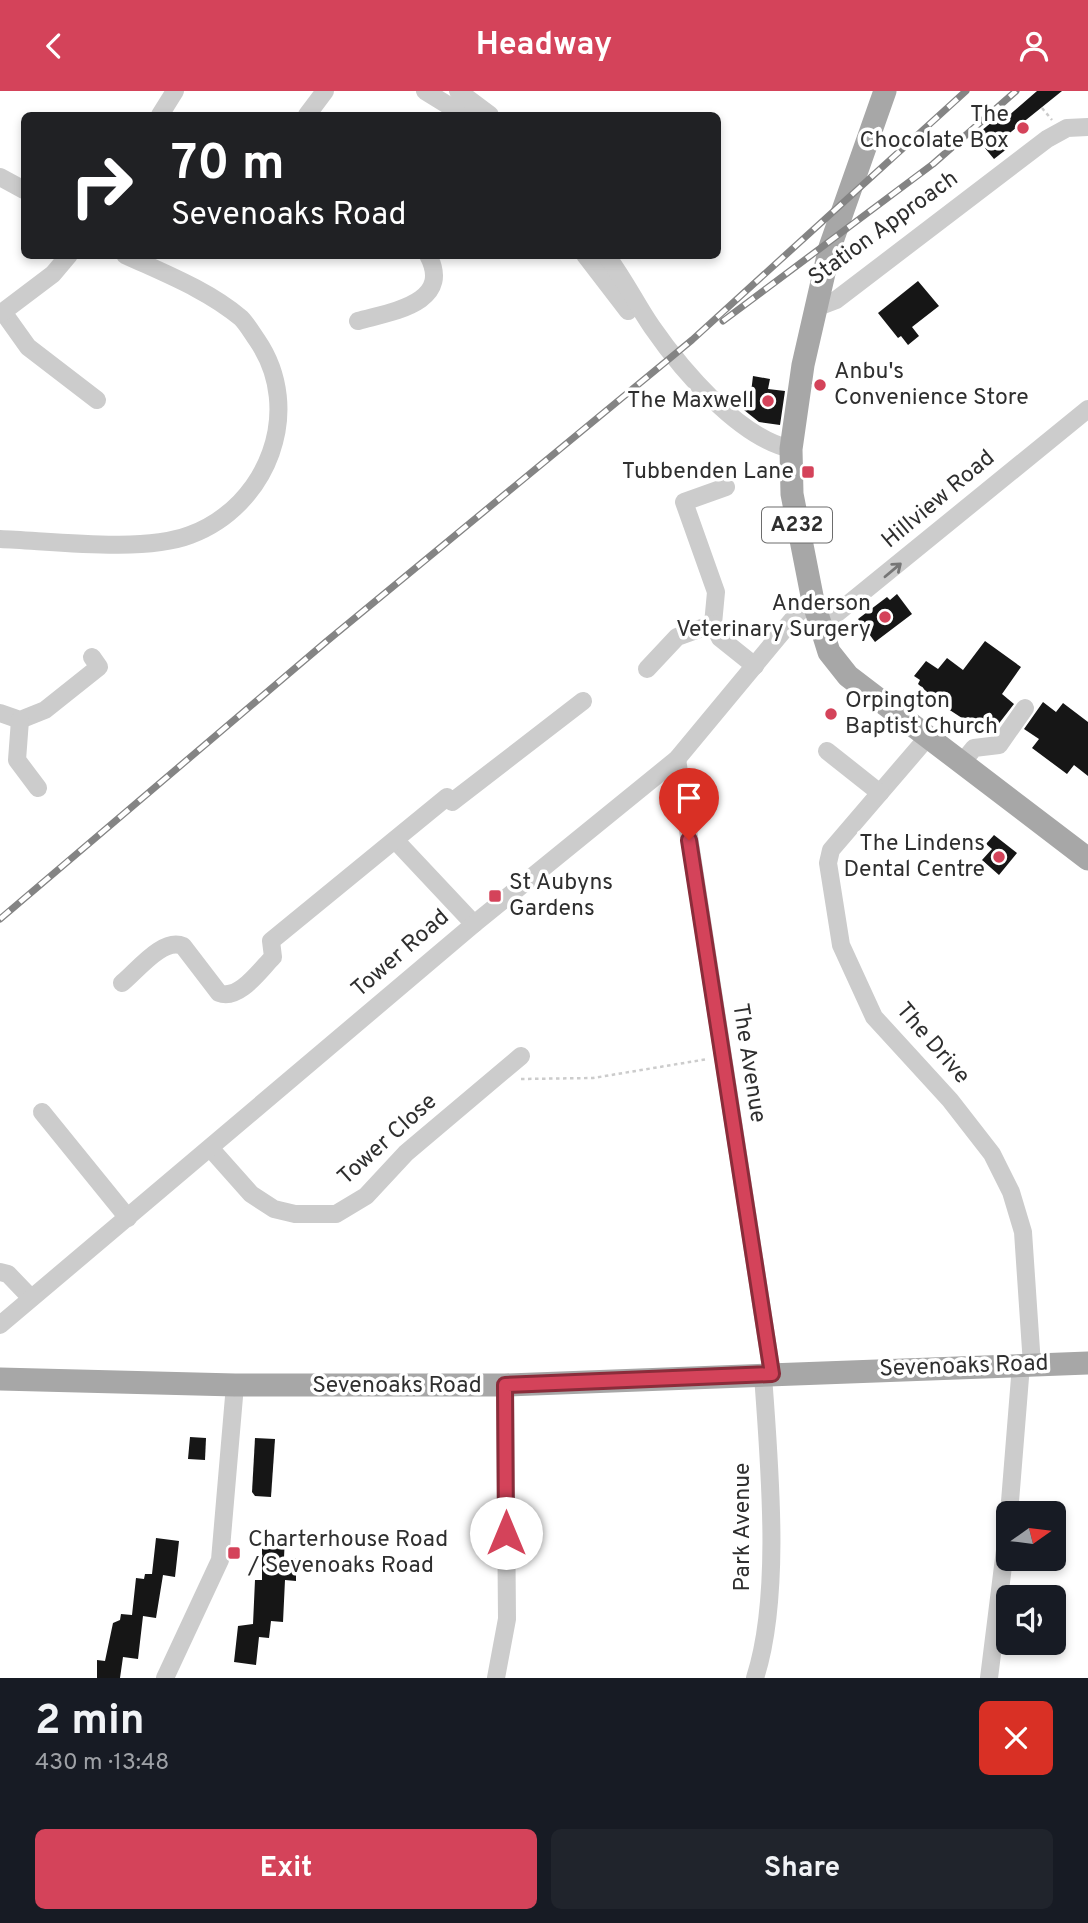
<!DOCTYPE html>
<html lang="en">
<head>
<meta charset="utf-8">
<style>
	body { margin:0; font-family:Overpass,sans-serif; background:#20242c; color:#f1f3f6; height:100vh; display:flex; flex-direction:column; font-size:26px; white-space:nowrap }
	* { box-sizing:border-box; margin:0 }
	p { font-size:23px; color:#9ea1a6 }
	.icon { flex:none; width:38px; height:38px; fill:none; stroke:currentColor; stroke-width:2; stroke-linecap:round; stroke-linejoin:round }
	.map { position:relative; height:1587px; overflow:hidden }
	.drawer { display:flex; flex-direction:column; background:#171b24; flex:1 }
	.drawer>* { flex:none }
	.top-card { position:absolute; left:21px; top:21px; width:700px; height:147px; border-radius:10px; box-shadow:0 4px 10px #0003; background:#202124; color:#fff; overflow:hidden }
	.needle { width:46px; rotate:76deg }
	.tools { position:absolute; left:996px; top:1410px; display:grid; gap:14px }
	.tools a { display:grid; place-items:center; width:70px; height:70px; border-radius:10px; background:#171b24; box-shadow:0 4px 10px #0003; font-size:35px }
	.pin { position:absolute; display:grid; place-items:center; width:60px; height:60px; color:#fff; margin:-72px -30px; border-radius:50% 50% 50% 0; rotate:-45deg; box-shadow:0 0 7px #0007 }
	.pin .icon { rotate:45deg }
	.me { position:absolute; width:77px; margin:-38px; rotate:0deg; stroke-linejoin:round; filter:drop-shadow(0 0 5px #0008) }
	.turn { display:flex; align-items:center; gap:24px; height:147px; padding:0 35px; font-size:32px }
	.turn .icon { width:91px; height:91px; stroke-width:2.5 }
	.turn b { display:block; font-size:49px; line-height:60px }
	.round { display:grid; place-items:center; flex:none; width:74px; height:74px; border-radius:10px; background:#20242c }
	.headline { display:flex; align-items:center; justify-content:space-between; height:119px; padding:0 35px }
	h1 { font-size:42px; font-weight:700; line-height:52px }
	.cta { display:flex; gap:14px; margin-top:auto; padding:14px 35px }
	.cta a { flex:1; height:80px; border-radius:10px; background:#d4435a; color:#fff; font-size:28px; font-weight:700; line-height:80px; text-align:center }
	.cta a+a { background:#20242c; color:#f1f3f6 }
	header { display:flex; justify-content:space-between; align-items:center; height:91px; padding:0 35px; background:#d4435a; color:#fff; font-size:32px; font-weight:700 }
	.map>svg:first-child { display:block }
	.building { fill:#161616 }
	.lines { fill:none; stroke-linecap:round; stroke-linejoin:round }
	.path { stroke:#ccc; stroke-width:2.5; stroke-dasharray:3.5 3.5; stroke-linecap:butt }
	.minor { stroke:#ccc; stroke-width:18 }
	.major { stroke:#a7a7a7; stroke-width:23 }
	.rail-casing { stroke:#848484; stroke-width:7 }
	.rail { stroke:#fff; stroke-width:4.5; stroke-dasharray:13; stroke-linecap:butt }
	.oneway { stroke:#767676 }
	.route-casing { stroke:#8a2c3a; stroke-width:18 }
	.route { stroke:#d4435a; stroke-width:12 }
	.poi-dot { fill:#d4435a; stroke:#fff; stroke-width:2.5 }
	.labels { text-anchor:middle; dominant-baseline:central; stroke-width:7; stroke-linejoin:round; paint-order:stroke }
	.shield { fill:#fff; stroke:#6d6d6d; stroke-width:2 }
	.shield-label { font-size:21px; font-weight:bold; fill:#2f2f2f }
	.poi-label { font-size:23px; fill:#2f2f2f; stroke:#fff; text-anchor:end }
	.street-label { font-size:23px; fill:#2f2f2f; stroke:#fff }
</style>
</head>
<body>
<header><svg class="icon" aria-label="back" viewBox="0 0 24 24"><path d="M15 5l-7 7 7 7"/></svg>Headway<svg class="icon" aria-label="person" viewBox="0 0 24 24"><circle cx="12" cy="8" r="4"/><path d="M4 21q1-7 8-7t8 7"/></svg></header>
<div class="map">
<svg width="1088" height="1587" viewBox="0 0 1088 1587">
	<rect width="100%" height="100%" fill="#fff"/>
	<g class="building">
		<path d="M1037 0H1062L1006 45 1008 57 994 68 975 45 1004 21 1007 26Z"/>
		<path d="M918 190 939 215 912 236 919 245 908 254 901 245 898 247 878 222Z"/>
		<path d="M753 285 770 288 768 298 785 300 780 334 759 331 729 307 750 310Z"/>
		<path d="M897 503 912 523 875 551 858 528 887 506 890 509Z"/>
		<path d="M985 550 1021 576 1002 603 1014 613 990 644 968 626 965 629 942 614 918 593 920 589 914 585 926 570 938 578 947 567 963 579Z"/>
		<path d="M1043 611 1056 621 1063 612 1088 631V685L1074 674 1067 683 1032 657 1039 648 1024 638Z"/>
		<path d="M994 744 1017 762 999 784 982 769 992 758 986 753Z"/>
		<path d="M190 1346 206 1347 205 1369 188 1368Z"/>
		<path d="M255 1347 275 1348 271 1406 255 1405 252 1401Z"/>
		<path d="M262 1444H285L284 1467H296V1490L285 1489 283 1531 271 1530 269 1547 259 1546 256 1574 234 1571 238 1535 253 1533 255 1489H262Z"/>
		<path d="M156 1447 179 1450 175 1486 163 1484 156 1527 143 1525 138 1568 123 1566 120 1587H97V1569L105 1570 113 1532 120 1529 121 1523 132 1524 136 1487 144 1488 145 1483H152Z"/>
	</g>
	<g class="lines">
		<g class="path">
			<path d="M1042 17 1052 29"/>
			<path d="M521 988 593 987 708 968"/>
		</g>
		<g class="minor">
			<path d="M425 0 464 24"/>
			<path d="M458 0 490 24"/>
			<path d="M160 24 175 0"/>
			<path d="M307 24 325 0"/>
			<path d="M0 86 24 99"/>
			<path d="M585 164 628 220"/>
			<path d="M606 164C624 187 636 213 652 236 681 278 739 347 791 358"/>
			<path d="M815 217 836 209 1047 48 1067 37 1088 36"/>
			<path d="M3 221 28 256 97 309"/>
			<path d="M0 223 53 183 69 164"/>
			<path d="M358 230C389 221 454 213 428 164"/>
			<path d="M726 396 684 411 716 501 713 533 720 547 755 575"/>
			<path d="M0 448C52 450 143 462 190 444 268 415 305 319 257 249 252 242 247 233 241 227 208 199 164 182 125 164"/>
			<path d="M820 536 1088 318"/>
			<path d="M647 578 677 546 713 533"/>
			<path d="M0 622 20 629 45 619 99 576 92 566"/>
			<path d="M20 629 17 669 38 697"/>
			<path d="M927 647 831 759 828 772 841 854 874 926 950 1009 992 1063 1011 1101 1023 1141 1032 1274"/>
			<path d="M827 660 880 702"/>
			<path d="M677 668 772 1283"/>
			<path d="M961 673 974 657 999 654 1025 617"/>
			<path d="M396 750 474 833"/>
			<path d="M122 892C137 880 163 846 183 855L219 902C239 910 260 879 273 866L271 850 447 706 452 711 583 610"/>
			<path d="M42 1021 128 1127"/>
			<path d="M211 1058 251 1103 274 1118 295 1123H336L366 1105 406 1062 521 965"/>
			<path d="M0 1181 8 1183 31 1207"/>
			<path d="M0 1234 474 833 677 668 798 522 813 510"/>
			<path d="M1009 1423 1021 1274"/>
			<path d="M165 1587 220 1469 235 1294"/>
			<path d="M496 1587 507 1528 505 1294"/>
			<path d="M755 1587C782 1504 769 1371 763 1284"/>
			<path d="M989 1587 1008 1435"/>
		</g>
		<g class="major">
			<path d="M885 0 830 156 803 274 791 358 792 403 813 510 829 561 848 585 1088 768"/>
			<path d="M0 1288 235 1294H505L1088 1272"/>
		</g>
		<defs>
			<g id="rail">
				<path d="M723 230 933 73 1016 0"/>
				<path d="M0 828 327 550 692 249 966 0"/>
			</g>
		</defs>
		<use href="#rail" class="rail-casing"/>
		<use href="#rail" class="rail"/>
	</g>
	<defs><path id="oneway-shaft" d="M-6 0H5M1.5-3L5.5 0L1.5 3" fill="none" stroke-width="1.6" stroke-linecap="round" stroke-linejoin="round" transform="scale(1.75)"/></defs>
	<use class="oneway" href="#oneway-shaft" transform="translate(893 479) rotate(-40)"/>
	<g class="lines">
		<defs>
			<path id="route" d="M506 1442 505 1294 772 1283 689 749"/>
		</defs>
		<use href="#route" class="route-casing"/>
		<use href="#route" class="route"/>
	</g>
	<g class="poi-dot">
		<circle cx="1023" cy="37" r="7"/>
		<circle cx="820" cy="294" r="7"/>
		<circle cx="768" cy="310" r="7"/>
		<rect x="801" y="374" width="14" height="14" rx="3.5"/>
		<circle cx="885" cy="526" r="7"/>
		<circle cx="831" cy="623" r="7"/>
		<circle cx="999" cy="766" r="7"/>
		<rect x="488" y="798" width="14" height="14" rx="3.5"/>
		<rect x="227" y="1455" width="14" height="14" rx="3.5"/>
	</g>
	<g class="labels">
		<rect class="shield" x="762" y="416.5" width="70" height="35" rx="5"/>
		<g class="shield-label">
			<text x="797" y="434">A232</text>
		</g>
		<g class="poi-label">
			<text x="1009" y="24">The<tspan x="1009" dy="26">Chocolate Box</tspan></text>
			<text x="834" y="281" text-anchor="start">Anbu's<tspan x="834" dy="26">Convenience Store</tspan></text>
			<text x="754" y="310">The Maxwell</text>
			<text x="794" y="381">Tubbenden Lane</text>
			<text x="871" y="513">Anderson<tspan x="871" dy="26">Veterinary Surgery</tspan></text>
			<text x="845" y="610" text-anchor="start">Orpington<tspan x="845" dy="26">Baptist Church</tspan></text>
			<text x="985" y="753">The Lindens<tspan x="985" dy="26">Dental Centre</tspan></text>
			<text x="509" y="792" text-anchor="start">St Aubyns<tspan x="509" dy="26">Gardens</tspan></text>
			<text x="248" y="1449" text-anchor="start">Charterhouse Road<tspan x="248" dy="26">/ Sevenoaks Road</tspan></text>
		</g>
		<g class="street-label">
			<text transform="translate(884 138) rotate(-36)">Station Approach</text>
			<text transform="translate(939 409) rotate(-40)">Hillview Road</text>
			<text transform="translate(401 863) rotate(-41)">Tower Road</text>
			<text transform="translate(932 953) rotate(49)">The Drive</text>
			<text transform="translate(748 972) rotate(81)">The Avenue</text>
			<text transform="translate(388 1049) rotate(-42)">Tower Close</text>
			<text transform="translate(964 1276) rotate(-2)">Sevenoaks Road</text>
			<text x="397" y="1295">Sevenoaks Road</text>
			<text transform="translate(743 1436) rotate(-90)">Park Avenue</text>
		</g>
	</g>
</svg>
<div class="tools">
<a><svg class="needle" viewBox="-14 -14 28 28"><path d="M0-13l5 13h-10z" fill="#e53935"/><path d="M0 13l5-13h-10z" fill="#9ea1a6"/></svg></a>
<a><svg class="icon" aria-label="sound" viewBox="0 0 24 24"><path d="M4 9h4l5-4v14l-5-4H4zM17 9q2 3 0 6"/></svg></a>
</div>
<div class="pin" style="left:689px;top:749px;background:#d93025"><svg class="icon" aria-label="arrive" viewBox="0 0 24 24"><path d="M6 21V4h12l-3 4 3 4H6"/></svg></div>
<svg class="me" style="left:506px;top:1442px" viewBox="-20 -20 40 40"><circle r="19" fill="#fff"/><path d="M0-13L10 11 0 6-10 11z" fill="#d4435a"/></svg>
<div class="top-card">
<div class="turn"><svg class="icon" aria-label="right" viewBox="0 0 24 24"><path d="M7 20v-9h11M14 6l5 5-5 5"/></svg><div><b>70 m</b>Sevenoaks Road</div></div>
</div>
</div>
<section class="drawer">
<div class="headline"><div><h1>2 min</h1><p>430 m · 13:48</p></div><a class="round" style="background:#d93025;color:#fff"><svg class="icon" aria-label="close" viewBox="0 0 24 24"><path d="M6 6l12 12M18 6L6 18"/></svg></a></div>
<div class="cta"><a>Exit</a><a>Share</a></div>
</section>
</body>
</html>
